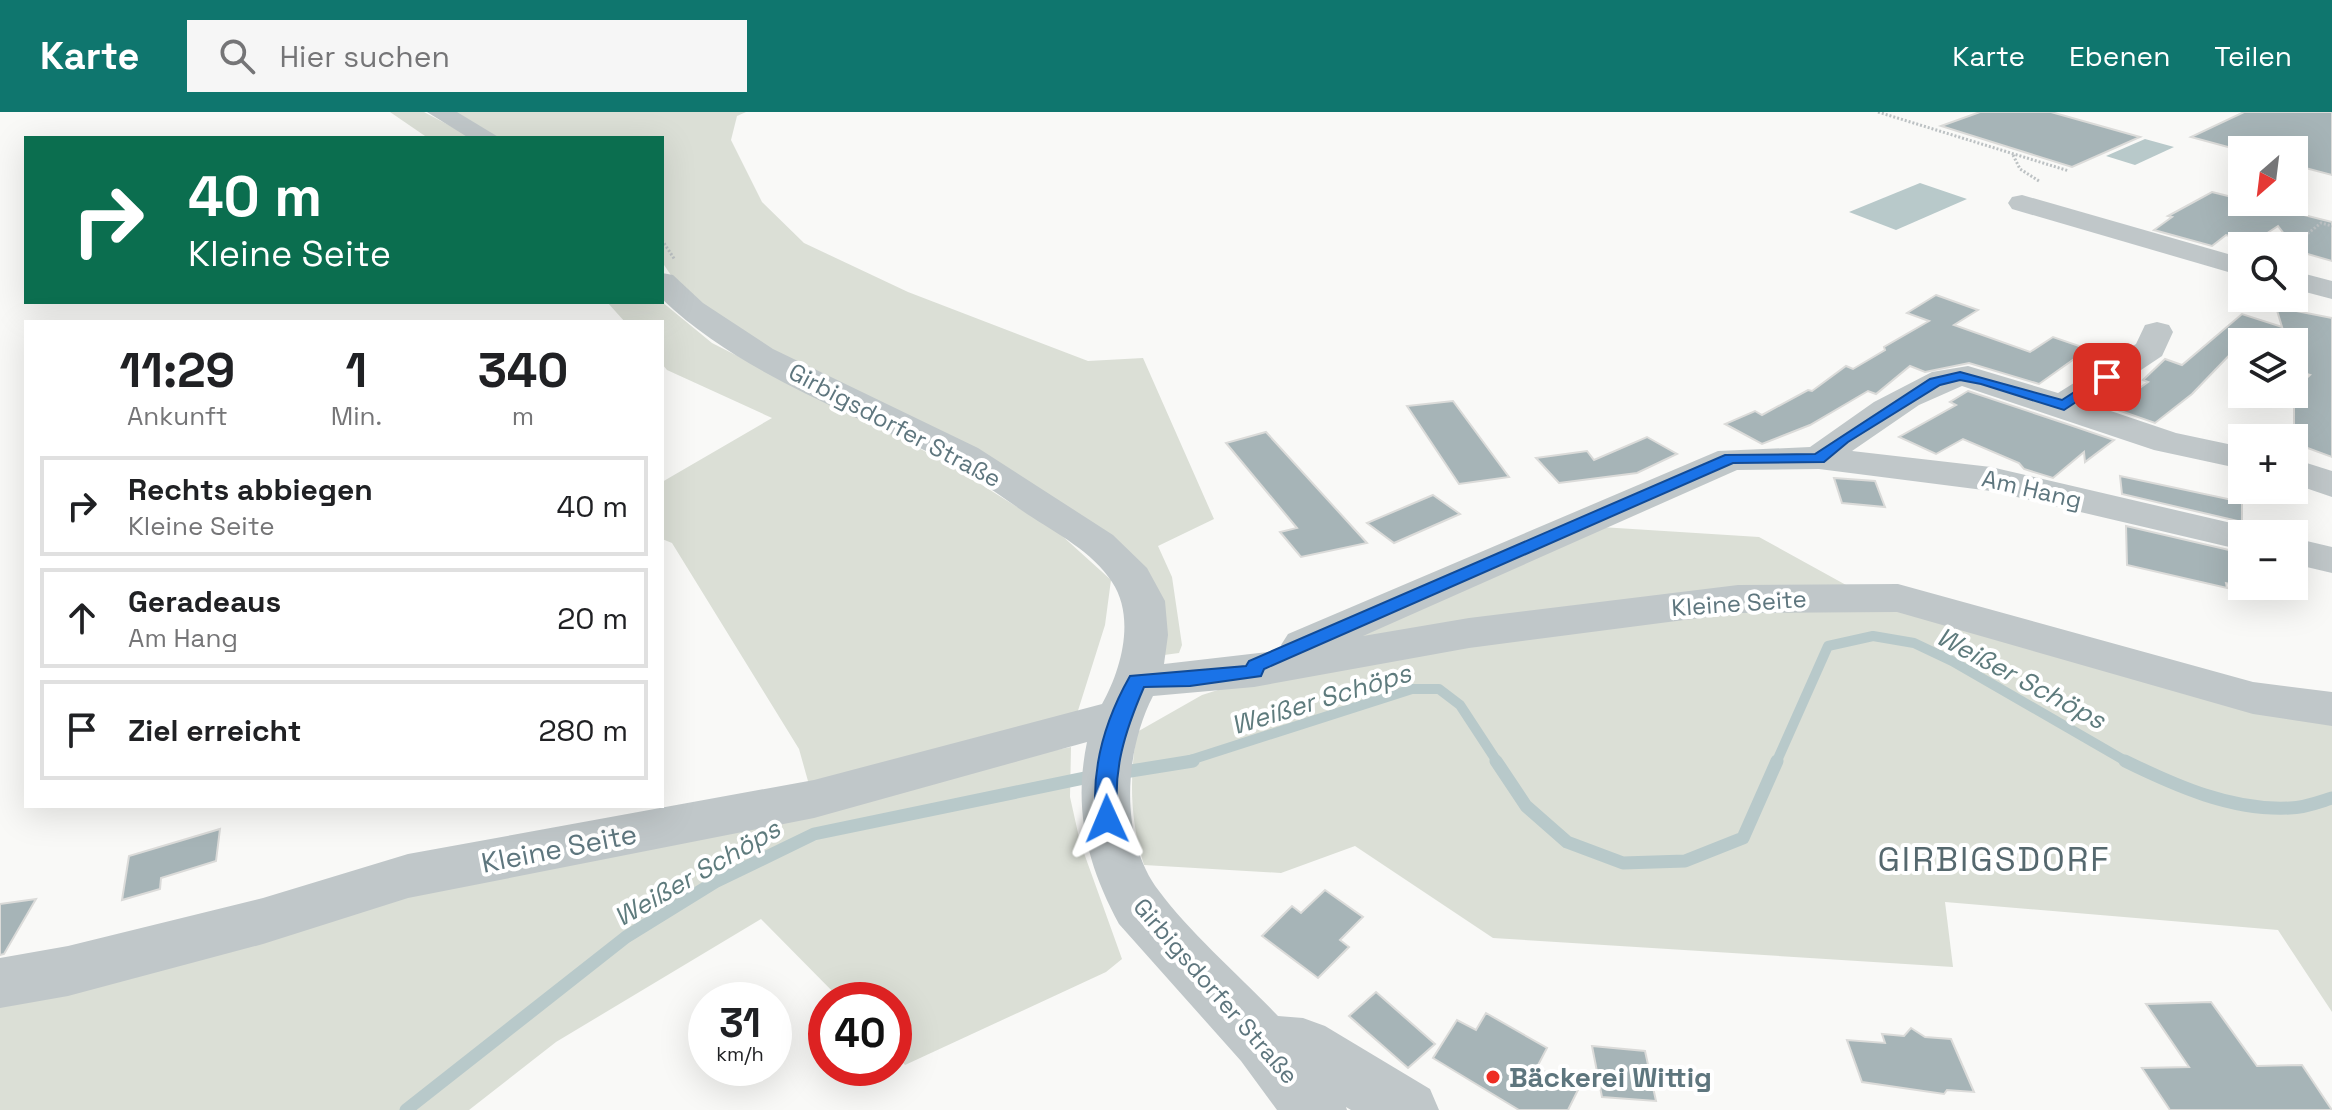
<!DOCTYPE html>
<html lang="de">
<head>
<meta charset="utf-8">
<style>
	body { margin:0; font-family:"Space Grotesk",sans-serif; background:#f6f6f6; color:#202124; height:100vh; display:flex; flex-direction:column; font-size:30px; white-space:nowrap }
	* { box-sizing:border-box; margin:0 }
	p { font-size:26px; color:#757577 }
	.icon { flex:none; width:44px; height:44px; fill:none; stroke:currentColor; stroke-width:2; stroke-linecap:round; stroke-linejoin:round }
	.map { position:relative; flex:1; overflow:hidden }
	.sheet { position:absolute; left:24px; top:208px; width:640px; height:488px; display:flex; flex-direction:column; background:#fff; border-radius:0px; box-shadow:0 8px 32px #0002 }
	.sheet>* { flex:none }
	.banner { position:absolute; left:24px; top:24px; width:640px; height:168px; border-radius:0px; box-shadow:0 8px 32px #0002; background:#0b6e4f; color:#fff; overflow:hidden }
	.needle { width:52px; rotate:208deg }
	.fabs { position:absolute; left:2228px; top:24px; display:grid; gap:16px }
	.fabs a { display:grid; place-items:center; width:80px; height:80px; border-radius:0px; background:#fff; box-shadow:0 8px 32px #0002; font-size:40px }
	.speed { position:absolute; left:688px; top:870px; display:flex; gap:16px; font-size:40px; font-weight:700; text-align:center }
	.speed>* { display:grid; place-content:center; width:104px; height:104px; border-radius:50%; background:#fff; box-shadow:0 8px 32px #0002; line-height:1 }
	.speed small { font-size:20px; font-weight:400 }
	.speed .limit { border:12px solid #d22; background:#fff; color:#111 }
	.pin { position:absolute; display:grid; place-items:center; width:68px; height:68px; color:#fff; margin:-34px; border-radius:16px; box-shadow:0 4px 12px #0006 }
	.me { position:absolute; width:88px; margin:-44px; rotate:359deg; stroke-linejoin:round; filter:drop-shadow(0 0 6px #0008) }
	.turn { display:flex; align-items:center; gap:28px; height:168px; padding:0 32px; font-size:36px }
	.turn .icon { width:104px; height:104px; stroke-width:2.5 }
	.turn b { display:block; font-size:56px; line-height:68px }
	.eta { display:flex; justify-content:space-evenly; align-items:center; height:136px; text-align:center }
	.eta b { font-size:48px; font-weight:700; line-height:56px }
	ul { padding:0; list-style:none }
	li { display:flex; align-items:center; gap:24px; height:100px; margin:0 16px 12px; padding:0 16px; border:4px solid #e0e0e0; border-radius:0px }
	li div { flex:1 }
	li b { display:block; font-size:30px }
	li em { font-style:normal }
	header { display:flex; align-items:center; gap:48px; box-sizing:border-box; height:112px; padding:0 40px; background:#0f766e; color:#fff }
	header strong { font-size:38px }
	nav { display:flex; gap:44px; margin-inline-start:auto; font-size:28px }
	.search { width:560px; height:72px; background:#f6f6f6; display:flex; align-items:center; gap:20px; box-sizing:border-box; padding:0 28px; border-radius:0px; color:#757577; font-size:30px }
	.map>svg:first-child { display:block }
	.green { fill:#dbdfd6 }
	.water { fill:#b8c9ca }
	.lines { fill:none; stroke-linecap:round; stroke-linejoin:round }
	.stream-far1 { stroke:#b8c9ca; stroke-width:10 }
	.stream { stroke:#b8c9ca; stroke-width:13 }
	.building { fill:#a6b4b7; stroke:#dbdbd9; stroke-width:2 }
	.path { stroke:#bcc1c3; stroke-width:3; stroke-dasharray:2 2; stroke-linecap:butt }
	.minor { fill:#c0c7c9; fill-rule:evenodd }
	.route { fill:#1a73e8; stroke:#114b97; stroke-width:2 }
	.poi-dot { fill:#ee2d23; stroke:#fff; stroke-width:3 }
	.labels { text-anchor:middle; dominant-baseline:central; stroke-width:8; stroke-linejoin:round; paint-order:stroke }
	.street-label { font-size:24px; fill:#5e767e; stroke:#fff }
	.water-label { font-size:26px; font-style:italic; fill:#5e7b7d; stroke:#fff }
	.near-street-label { font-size:28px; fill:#5e767e; stroke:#fff }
	.near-poi-label { font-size:28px; font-weight:bold; fill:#5e767e; stroke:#fff; text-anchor:start }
	.near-quarter-label { font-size:34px; letter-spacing:2px; fill:#55686e; stroke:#fff }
</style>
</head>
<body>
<header>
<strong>Karte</strong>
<div class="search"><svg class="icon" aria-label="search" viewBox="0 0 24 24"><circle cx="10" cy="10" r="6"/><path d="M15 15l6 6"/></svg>Hier suchen</div>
<nav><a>Karte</a><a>Ebenen</a><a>Teilen</a></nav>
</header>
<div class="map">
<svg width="2332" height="998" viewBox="0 0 2332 998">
	<rect width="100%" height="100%" fill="#f9f9f7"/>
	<g class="green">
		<path d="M390 0H424L473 26H428Z"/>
		<path d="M449 0H746L737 4 731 28 762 90 804 131 908 180 1088 249 1143 246 1214 407 1158 434 1172 465 1182 533 1179 541 1164 543 1148 465 771 241 681 178 662 150V26H500Z"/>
		<path d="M607 190H662L712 231 942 348 1059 421 1111 468 1105 513 1070 624 821 685 1071 635 1070 685 1080 730 1122 847 1106 860 905 953 894 941V888H841L761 807 556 930 469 998H0V872L813 687 799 637 672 431 662 427V370L772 306 667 258 662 252V210H625Z"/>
		<path d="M1585 414 1759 425 1866 484 1470 523 1898 488 2332 599V900L2278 818 1945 790 1953 855 1493 826 1355 734 1281 761 1144 753C1130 708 1129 666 1137 620L1202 583 1256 566Z"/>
	</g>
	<g class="water">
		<path d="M2145 27 2174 35 2135 53 2106 44Z"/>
		<path d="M1920 71 1967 87 1896 118 1849 100Z"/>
	</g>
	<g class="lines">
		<g class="stream-far1">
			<path d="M1181 651 1412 577H1439L1460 593 1498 651"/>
			<path d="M1776 651 1828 534 1873 524 1914 531 1952 549 2129 651"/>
		</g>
		<g class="stream">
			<path d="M1496 649 1526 694 1567 730 1623 751 1685 749 1743 726 1777 649"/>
			<path d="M2125 649C2176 674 2232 699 2290 696 2304 696 2319 690 2332 686"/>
			<path d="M1118 661 1193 649"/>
			<path d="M406 998 626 825 715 770 814 722 1094 664"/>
		</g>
	</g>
	<g class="building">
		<path d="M1980 0H2051L2140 25 2072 55 1941 14Z"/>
		<path d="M2244 0H2332V63L2294 53V38H2239L2191 25Z"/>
		<path d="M2212 80 2332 110V149L2297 139 2278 114 2252 131 2226 123 2212 134 2154 118 2172 105 2168 104Z"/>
		<path d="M1936 183 1978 198 1954 213 2030 240 2053 225 2088 237 2039 272 1969 251 1925 260 1910 254 1876 282 1868 279 1810 313 1762 332 1725 312 1755 299 1762 303 1808 278 1812 279 1846 254 1853 257 1885 238 1884 235 1929 209 1907 201Z"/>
		<path d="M2276 195 2332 206V345L2294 331V277L2310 263 2294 258V230H2242L2192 282 2155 311 2112 296 2148 270 2143 268 2165 247 2182 253 2242 202 2282 215Z"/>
		<path d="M1968 279 2067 312 2114 328 2085 350 2084 340 2053 366 2024 357 2019 351 1963 327 1936 342 1899 325 1956 293 1950 290Z"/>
		<path d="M1453 289 1509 365 1459 372 1407 294Z"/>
		<path d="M1266 320 1367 431 1301 445 1280 420 1297 416 1226 331Z"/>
		<path d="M1647 325 1677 342 1637 361 1559 371 1536 346 1587 339 1594 348Z"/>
		<path d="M2120 364 2242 390V410L2122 382Z"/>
		<path d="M1834 366 1875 369 1885 395 1842 391Z"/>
		<path d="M1433 383 1460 402 1394 431 1367 411Z"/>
		<path d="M2126 414 2242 441V475L2226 471 2227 476 2127 453Z"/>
		<path d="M220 717 216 749 161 766 160 777 122 788 129 744Z"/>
		<path d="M1325 778 1363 805 1340 828 1349 835 1318 866 1262 824 1292 794 1301 801Z"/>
		<path d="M36 787 4 842 0 843V792Z"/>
		<path d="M1376 880 1435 932 1408 956 1349 904Z"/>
		<path d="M2211 890 2257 954 2302 953 2332 998H2170L2142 956 2189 955 2146 892Z"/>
		<path d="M1486 901 1547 936 1537 955 1578 978 1568 998H1519L1433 946 1457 908 1476 918Z"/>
		<path d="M1911 916 1925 925 1951 927 1974 980 1947 978 1944 982 1862 970 1847 928 1885 931 1882 922 1904 924Z"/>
		<path d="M1592 934 1645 939 1656 989 1602 985Z"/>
	</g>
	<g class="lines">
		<g class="path">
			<path d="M1878 0 2069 59"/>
			<path d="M2013 43 2020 57 2039 69"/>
			<path d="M662 128 675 148"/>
			<path d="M2292 134 2321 111 2332 114"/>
		</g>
		<g class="minor">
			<path d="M427 0H457L500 26H469Z"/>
			<path d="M2022 83 2242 146V164L2012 97 2008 91 2012 85Z"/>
			<path d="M2294 159 2332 169V187L2294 177Z"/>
			<path d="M662 161 673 163 703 191 773 237 978 336 1113 423 1147 456 1165 489 1168 523 1164 552 1284 538 1281 533 1288 522 1718 339 1810 335 1874 290 1932 260 1968 254 2058 281 2136 232 2145 213 2157 210 2169 213 2173 220 2162 244 2090 292 2176 321 2242 335V357L2154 338 1962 274 1919 293 1852 339 1991 355 2257 417 2260 422H2242V438L1991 379 1819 357 1737 358 1363 524 1469 506 1738 473 1898 472 2253 570 2332 580V614L2253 602 1897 500 1738 501 1469 536 1254 575 1153 584C1124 640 1119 727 1159 779 1189 820 1242 866 1278 904L1303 906 1325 914 1430 977 1439 998H1351L1346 995 1347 998H1277L1241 949 1119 812C1087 752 1073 698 1087 630L814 706 408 786 263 832 68 884 0 896V846L68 834 263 786 408 742 814 668 1102 592C1121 558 1136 506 1112 470 1093 440 1056 421 1027 402 999 383 971 362 940 346 845 297 741 262 662 187Z"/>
			<path d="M2294 347 2332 359V385L2294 372Z"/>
			<path d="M2294 426 2332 435V461L2294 452Z"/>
		</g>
	</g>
	<path class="route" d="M1960 260 2062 288 2102 262 2114 265 2064 298 1981 272 1960 268 1940 273 1848 330 1824 350 1733 351 1264 557 1261 564 1190 574 1144 575C1125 619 1112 659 1118 707L1107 716 1096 707C1091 657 1105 608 1130 564L1246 554 1249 549 1725 343 1815 342 1930 267Z"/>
	<circle class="poi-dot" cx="1493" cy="965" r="8"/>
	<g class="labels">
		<g class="street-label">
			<text transform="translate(895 313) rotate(28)">Girbigsdorfer Straße</text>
			<text transform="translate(2032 377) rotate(13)">Am Hang</text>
			<text transform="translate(1739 491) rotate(-4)">Kleine Seite</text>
			<text transform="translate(1216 879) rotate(49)">Girbigsdorfer Straße</text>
		</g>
		<g class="water-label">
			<text transform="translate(2021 566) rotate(28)">Weißer Schöps</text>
			<text transform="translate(1321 587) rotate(-17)">Weißer Schöps</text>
			<text transform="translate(697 761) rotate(-30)">Weißer Schöps</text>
		</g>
		<g class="near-street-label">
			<text transform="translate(559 736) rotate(-11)">Kleine Seite</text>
		</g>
		<g class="near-poi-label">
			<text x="1509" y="965">Bäckerei Wittig</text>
		</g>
		<g class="near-quarter-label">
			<text x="1994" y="747">GIRBIGSDORF</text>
		</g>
	</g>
</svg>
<div class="fabs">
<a><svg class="needle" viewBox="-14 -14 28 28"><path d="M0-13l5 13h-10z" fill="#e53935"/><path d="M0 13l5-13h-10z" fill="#757577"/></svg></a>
<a><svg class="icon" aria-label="search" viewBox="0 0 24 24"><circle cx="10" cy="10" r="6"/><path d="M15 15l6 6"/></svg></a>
<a><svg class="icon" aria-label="layers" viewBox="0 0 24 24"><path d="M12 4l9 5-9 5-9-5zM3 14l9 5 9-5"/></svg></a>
<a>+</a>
<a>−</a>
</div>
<div class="speed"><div>31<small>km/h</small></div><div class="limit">40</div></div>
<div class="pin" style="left:2107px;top:265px;background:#d93025"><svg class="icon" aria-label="arrive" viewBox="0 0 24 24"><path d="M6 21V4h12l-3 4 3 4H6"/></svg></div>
<svg class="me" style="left:1107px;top:707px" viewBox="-20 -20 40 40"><path d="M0-17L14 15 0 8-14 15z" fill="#1a73e8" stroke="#fff" stroke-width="4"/></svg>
<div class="banner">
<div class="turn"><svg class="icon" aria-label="right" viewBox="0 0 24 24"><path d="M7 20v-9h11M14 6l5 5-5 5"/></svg><div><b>40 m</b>Kleine Seite</div></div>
</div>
<section class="sheet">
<div class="eta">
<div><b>11:29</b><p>Ankunft</p></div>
<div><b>1</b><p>Min.</p></div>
<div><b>340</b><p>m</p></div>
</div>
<ul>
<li><svg class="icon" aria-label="right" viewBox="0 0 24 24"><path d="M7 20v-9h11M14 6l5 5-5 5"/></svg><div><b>Rechts abbiegen</b><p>Kleine Seite</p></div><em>40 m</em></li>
<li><svg class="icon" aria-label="ahead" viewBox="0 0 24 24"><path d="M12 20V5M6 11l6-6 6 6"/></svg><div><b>Geradeaus</b><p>Am Hang</p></div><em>20 m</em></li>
<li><svg class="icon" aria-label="arrive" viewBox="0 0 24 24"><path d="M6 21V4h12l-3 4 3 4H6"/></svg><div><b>Ziel erreicht</b></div><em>280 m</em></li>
</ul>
</section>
</div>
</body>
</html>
